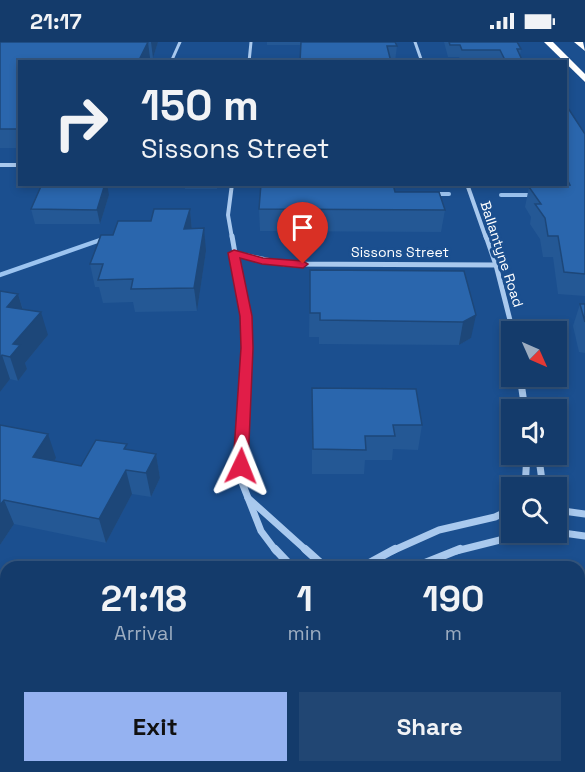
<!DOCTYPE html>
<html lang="en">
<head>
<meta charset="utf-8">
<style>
	body { margin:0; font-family:"Space Grotesk",sans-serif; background:#214673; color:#f1f3f6; height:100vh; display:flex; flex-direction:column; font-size:22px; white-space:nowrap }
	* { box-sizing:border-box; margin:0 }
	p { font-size:20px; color:#9dadc1 }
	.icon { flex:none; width:33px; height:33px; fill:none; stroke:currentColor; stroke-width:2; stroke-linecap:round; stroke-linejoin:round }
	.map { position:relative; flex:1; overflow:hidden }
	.sheet { position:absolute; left:0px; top:519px; width:585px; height:212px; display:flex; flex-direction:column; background:#143b6b; border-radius:18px 18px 0 0; box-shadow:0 3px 9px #0003,0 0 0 2px #33557e }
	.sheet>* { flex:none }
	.top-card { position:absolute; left:18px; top:18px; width:549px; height:126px; border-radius:0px; box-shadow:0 3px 9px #0003,0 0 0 2px #33557e; background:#143b6b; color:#f1f3f6; overflow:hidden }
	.needle { width:39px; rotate:135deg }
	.buttons { position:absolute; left:501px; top:279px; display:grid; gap:12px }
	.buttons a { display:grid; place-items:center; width:66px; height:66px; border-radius:0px; background:#143b6b; box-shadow:0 3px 9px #0003,0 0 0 2px #33557e; font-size:30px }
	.pin { position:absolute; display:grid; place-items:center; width:51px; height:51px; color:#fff; margin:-62px -26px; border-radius:50% 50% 50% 0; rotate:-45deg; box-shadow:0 0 6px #0007 }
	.pin .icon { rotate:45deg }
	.me { position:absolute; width:66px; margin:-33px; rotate:2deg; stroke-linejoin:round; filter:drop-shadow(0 0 4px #0008) }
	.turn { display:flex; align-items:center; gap:21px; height:126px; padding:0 24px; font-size:27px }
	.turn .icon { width:78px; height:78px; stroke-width:2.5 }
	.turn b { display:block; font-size:42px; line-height:51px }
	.eta { display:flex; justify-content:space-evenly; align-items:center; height:102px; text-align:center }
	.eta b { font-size:36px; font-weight:700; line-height:42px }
	.button { display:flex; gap:12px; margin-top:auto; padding:12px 24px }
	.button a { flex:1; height:69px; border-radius:0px; background:#95b2f1; color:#111; font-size:24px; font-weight:700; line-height:69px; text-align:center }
	.button a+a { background:#214673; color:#f1f3f6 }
	.status { display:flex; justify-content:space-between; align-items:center; height:42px; padding:0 30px; background:#143b6b; direction:ltr }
	.status svg { height:16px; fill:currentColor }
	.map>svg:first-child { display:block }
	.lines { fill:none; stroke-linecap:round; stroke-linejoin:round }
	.stream-far1 { stroke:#9cc4f0; stroke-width:4 }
	.stream { stroke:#9cc4f0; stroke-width:4.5 }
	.service { stroke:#a9c9ee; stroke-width:6 }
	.minor-far4 { stroke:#a9c9ee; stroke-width:3 }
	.minor-far3 { stroke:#a9c9ee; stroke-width:4 }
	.minor-far2 { stroke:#a9c9ee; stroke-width:5 }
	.minor-far1 { stroke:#a9c9ee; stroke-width:7 }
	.minor { stroke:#a9c9ee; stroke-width:8 }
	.motorway { fill:#fff; fill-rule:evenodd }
	.wall { fill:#245895 }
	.shaded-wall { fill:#1d4779 }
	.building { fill:#2a66ad; stroke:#1d4779; stroke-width:1.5 }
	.route { fill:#e11d48; stroke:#92132f; stroke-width:1.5 }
	.labels { text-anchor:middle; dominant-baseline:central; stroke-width:6; stroke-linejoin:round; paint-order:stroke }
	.far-street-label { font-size:14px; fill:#fff; stroke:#1b4f8f }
</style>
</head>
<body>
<div class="status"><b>21:17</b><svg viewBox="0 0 49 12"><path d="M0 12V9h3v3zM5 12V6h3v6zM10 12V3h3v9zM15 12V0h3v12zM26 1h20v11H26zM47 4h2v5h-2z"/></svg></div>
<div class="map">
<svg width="585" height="730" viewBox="0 0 585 730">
	<rect width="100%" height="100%" fill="#1b4f8f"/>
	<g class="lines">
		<g class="stream-far1">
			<path d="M433 152H449"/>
			<path d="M501 153H532"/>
		</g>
		<path class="stream" d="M0 233 103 197"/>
		<g class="service">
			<path d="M521 724V730"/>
			<path d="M370 730 376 724"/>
		</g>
		<g class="minor-far4">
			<path d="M415 0 422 20"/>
			<path d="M171 20 180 0"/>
			<path d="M249 20 251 0"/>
		</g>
		<g class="minor-far3">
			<path d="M0 123H20"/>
			<path d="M232 142 228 173 232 196"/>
			<path d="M467 142 486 196"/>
		</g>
		<g class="minor-far2">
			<path d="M232 194 246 274 245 334"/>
			<path d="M486 194 496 223 513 290"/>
			<path d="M234 211 285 222 496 223"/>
		</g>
		<g class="minor-far1">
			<path d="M245 332 241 438 261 489 276 509"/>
			<path d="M520 334 525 368"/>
			<path d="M535 412 540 424 543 446"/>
			<path d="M525 446 527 412"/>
			<path d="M248 456 307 509"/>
			<path d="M556 468 585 472"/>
			<path d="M556 490 585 494"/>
			<path d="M392 509 439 488 495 475 512 467"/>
			<path d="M456 509 504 497 517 490"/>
		</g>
		<g class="minor">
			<path d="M275 507 292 525"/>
			<path d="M305 507 325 525"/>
			<path d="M362 525 395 507"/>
			<path d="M415 525 460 507"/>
			<path d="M92 730 100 724"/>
			<path d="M141 730 148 724"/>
		</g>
		<g class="motorway">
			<path d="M544 0H553L585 32V40Z"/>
			<path d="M574 0H583L585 9Z"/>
		</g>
	</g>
	<g class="wall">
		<path d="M0 0H158L153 16H150L148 20H20V106H0Z"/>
		<path d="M267 0H395L397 4 395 20H300L301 3H267Z"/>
		<path d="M444 0H517L521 7 520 13 523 20 461 19 459 15H448Z"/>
		<path d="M566 63 585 92V254L558 252 553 215H543L540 197 530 182 531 175 525 165 529 145 554 144V142H566Z"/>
		<path d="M185 142H218L217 147H185Z"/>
		<path d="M395 150 445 168 441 190 260 189 259 167Z"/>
		<path d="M109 153 100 182H35L31 167Z"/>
		<path d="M190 167 192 187 206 209 197 269 135 270 133 260 103 261 99 245H95L90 222 113 193 151 179Z"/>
		<path d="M310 228 464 229 471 296 459 303 319 302V295H309Z"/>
		<path d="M0 249 18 252 23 267 48 293 25 321 27 327 18 339 10 337 0 350Z"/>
		<path d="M580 262H585V311L579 310 573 284Z"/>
		<path d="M312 346 422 383 418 408 393 407 392 418H365L364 432H312Z"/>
		<path d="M0 383 56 416 54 419 81 424 128 408 156 412 160 436 151 455 132 452 106 501 14 482 0 503Z"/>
		<path d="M557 724H579L585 730H557Z"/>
	</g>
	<g class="shaded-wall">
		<path d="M148 0 150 16 148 20H138Z"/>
		<path d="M151 0H158L153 16Z"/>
		<path d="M105 142H107L109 153 100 182 97 168Z"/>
		<path d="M190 167 192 189 184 187Z"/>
		<path d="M204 186 206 209 197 269 194 246Z"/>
		<path d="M18 252 25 275 7 265Z"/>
		<path d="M41 270 48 293 25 321 27 327 18 339 10 315 13 302Z"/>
		<path d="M476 273 471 296 459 303 463 280Z"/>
		<path d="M2 313 10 337 0 350V316Z"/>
		<path d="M48 392 56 416 41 439 33 415Z"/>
		<path d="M156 412 160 436 151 455 146 431Z"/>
		<path d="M126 428 132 452 106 501 99 477Z"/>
		<path d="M4 458 14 482 0 503V463Z"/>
	</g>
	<g class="building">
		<path d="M0 0H148L138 20H20V87H0Z"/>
		<path d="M301 0H395L397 4H387L391 20H300Z"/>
		<path d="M449 0H517L521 7H517L523 20H506L500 8H462L460 3H450Z"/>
		<path d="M566 63 585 92V232L564 230 558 194H548L545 176 535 162H541L529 145 570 143 566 135Z"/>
		<path d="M42 142H105L97 168 31 167Z"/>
		<path d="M261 142H393L395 150H439L445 168 259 167Z"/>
		<path d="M154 167H190L184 187 204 186 194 246 131 247 133 237 98 238 103 222H90L101 193H113L118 179H151Z"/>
		<path d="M310 228 464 229 476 273 463 280 320 278V271H310Z"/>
		<path d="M0 249 18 252 7 265 41 270 13 302 20 303 10 315 2 313 0 316Z"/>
		<path d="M580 262H585V280Z"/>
		<path d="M312 346 416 347 422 383H393L395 394H365L366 408 313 407Z"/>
		<path d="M0 383 48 392 33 415 81 424 96 398 127 402 124 407 156 412 146 431 126 428 99 477 4 458 0 463Z"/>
		<path d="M579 566 585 567V730H573L572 724H579Z"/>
	</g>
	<path class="route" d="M234 208 263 216 303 219 308 222 303 226 262 222 240 216 252 274 253 306 248 424 246 427H236L233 424 241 306 240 274 228 211Z"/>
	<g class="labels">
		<g class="far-street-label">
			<text x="400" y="210">Sissons Street</text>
			<text transform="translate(502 212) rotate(72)">Ballantyne Road</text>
		</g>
	</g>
</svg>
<div class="buttons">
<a><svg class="needle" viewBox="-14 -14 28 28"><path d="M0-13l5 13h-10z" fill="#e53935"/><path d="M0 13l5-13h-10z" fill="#9dadc1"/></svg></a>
<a><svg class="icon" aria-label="sound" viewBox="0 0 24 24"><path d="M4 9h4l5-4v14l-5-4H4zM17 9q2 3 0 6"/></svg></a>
<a><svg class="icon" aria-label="search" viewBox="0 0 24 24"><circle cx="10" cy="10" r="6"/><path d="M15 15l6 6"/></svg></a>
</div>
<div class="pin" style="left:303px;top:222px;background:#d93025"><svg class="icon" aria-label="arrive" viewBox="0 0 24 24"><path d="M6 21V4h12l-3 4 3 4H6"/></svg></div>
<svg class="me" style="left:241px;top:424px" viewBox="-20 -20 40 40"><path d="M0-17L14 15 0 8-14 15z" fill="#e11d48" stroke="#fff" stroke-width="4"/></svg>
<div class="top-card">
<div class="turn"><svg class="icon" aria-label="right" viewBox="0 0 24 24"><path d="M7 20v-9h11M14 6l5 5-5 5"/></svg><div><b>150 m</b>Sissons Street</div></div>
</div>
<section class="sheet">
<div class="eta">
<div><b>21:18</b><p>Arrival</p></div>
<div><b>1</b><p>min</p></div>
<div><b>190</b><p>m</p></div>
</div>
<div class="button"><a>Exit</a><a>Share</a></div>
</section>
</div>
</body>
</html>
